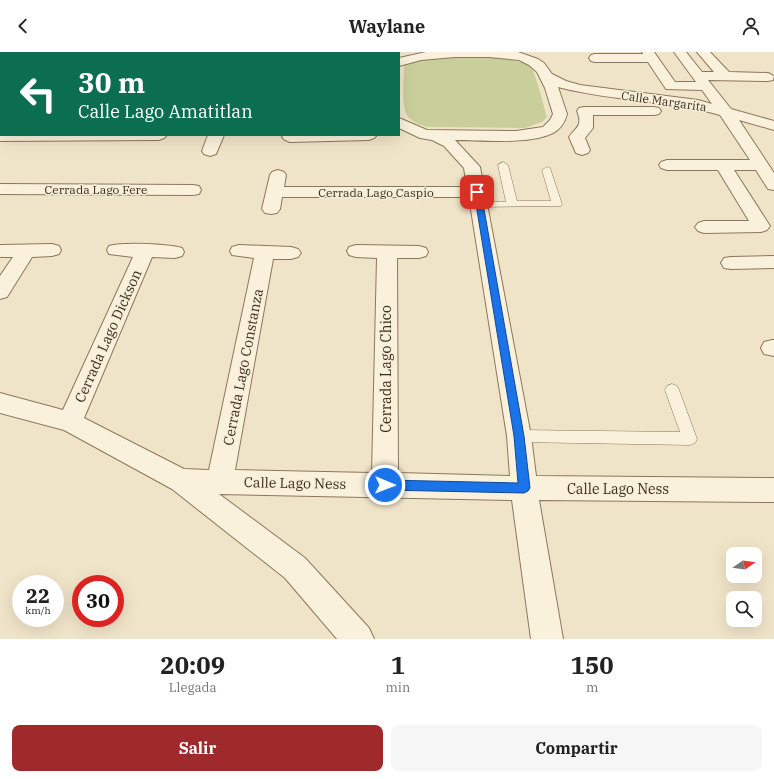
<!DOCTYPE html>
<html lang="es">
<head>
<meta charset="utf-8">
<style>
	body { margin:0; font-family:"IBM Plex Serif",serif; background:#f6f6f6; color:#222; height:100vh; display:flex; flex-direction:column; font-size:15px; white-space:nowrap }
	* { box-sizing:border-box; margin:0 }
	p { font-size:13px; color:#767676 }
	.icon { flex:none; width:22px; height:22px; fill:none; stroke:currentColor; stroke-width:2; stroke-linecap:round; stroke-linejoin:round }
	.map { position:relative; height:587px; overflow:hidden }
	.sheet { display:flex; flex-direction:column; background:#fff; flex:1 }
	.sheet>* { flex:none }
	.guide { position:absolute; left:0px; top:0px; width:400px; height:84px; box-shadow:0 4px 16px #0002; background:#0b6e4f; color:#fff; overflow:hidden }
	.needle { width:26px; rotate:77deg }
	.fabs { position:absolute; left:726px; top:495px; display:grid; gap:8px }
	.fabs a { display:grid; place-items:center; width:36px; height:36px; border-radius:8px; background:#fff; box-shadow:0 4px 16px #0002; font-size:20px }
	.speed { position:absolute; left:12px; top:523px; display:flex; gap:8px; font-size:20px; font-weight:700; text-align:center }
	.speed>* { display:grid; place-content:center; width:52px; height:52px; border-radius:50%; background:#fff; box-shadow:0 4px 16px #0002; line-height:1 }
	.speed small { font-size:10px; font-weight:400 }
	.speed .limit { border:6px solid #d22; background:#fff; color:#111 }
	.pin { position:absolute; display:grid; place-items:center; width:34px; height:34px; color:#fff; margin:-17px; border-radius:8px; box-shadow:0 2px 6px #0006 }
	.me { position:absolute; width:44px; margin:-22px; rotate:91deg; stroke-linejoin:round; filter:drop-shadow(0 0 3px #0008) }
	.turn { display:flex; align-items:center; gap:14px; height:84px; padding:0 12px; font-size:18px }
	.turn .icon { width:52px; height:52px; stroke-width:2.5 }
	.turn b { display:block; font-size:28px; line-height:34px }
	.eta { display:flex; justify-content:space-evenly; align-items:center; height:68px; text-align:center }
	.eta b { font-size:24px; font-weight:700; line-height:28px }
	.cta { display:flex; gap:8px; margin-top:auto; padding:8px 12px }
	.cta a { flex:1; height:46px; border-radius:8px; background:#9e2a2b; color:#fff; font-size:16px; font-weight:700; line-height:46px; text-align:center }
	.cta a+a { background:#f6f6f6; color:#222 }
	header { display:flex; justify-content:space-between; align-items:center; height:52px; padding:0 12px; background:#fff; font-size:18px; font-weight:700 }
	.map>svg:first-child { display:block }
	.green { fill:#c9cf9b }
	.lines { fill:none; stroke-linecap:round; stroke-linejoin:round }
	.lane-casing { stroke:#8d765c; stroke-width:1 }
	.street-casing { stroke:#8d765c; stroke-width:2 }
	.lane { fill:#faf1dc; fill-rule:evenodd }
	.street { fill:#faf1dc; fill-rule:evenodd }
	.route { fill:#1a73e8; stroke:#114b97 }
	.labels { text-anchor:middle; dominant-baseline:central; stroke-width:3; stroke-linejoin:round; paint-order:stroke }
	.far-street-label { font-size:12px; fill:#3d2e20; stroke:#f7eed8 }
	.street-label { font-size:14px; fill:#3d2e20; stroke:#f7eed8 }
</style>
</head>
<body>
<header><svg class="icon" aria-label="back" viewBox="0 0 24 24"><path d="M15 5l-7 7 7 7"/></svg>Waylane<svg class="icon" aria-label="person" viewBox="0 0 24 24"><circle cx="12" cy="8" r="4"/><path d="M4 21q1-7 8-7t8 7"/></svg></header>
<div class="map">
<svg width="774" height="587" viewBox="0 0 774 587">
	<rect width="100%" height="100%" fill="#f0e4c8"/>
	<path class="green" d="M417 6C441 6 516 0 531 16 536 21 544 56 547 65L542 70 525 76 428 75C420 73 411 70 407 63 401 54 404 27 404 16L405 11Z"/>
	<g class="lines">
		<defs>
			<g id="lane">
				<path d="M503 110 508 113 517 149H551L542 118 547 115 550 116 562 152 561 154 475 155 474 153 479 150H506L498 113Z"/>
				<path d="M672 332 677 334 679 338 697 387 695 391 690 393 519 390 514 388 512 384 514 380 519 378 680 380 665 338 667 334Z"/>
			</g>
			<g id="street">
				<rect x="55" y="0" width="91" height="1"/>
				<rect x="236" y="0" width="12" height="1"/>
				<rect x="299" y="0" width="12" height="1"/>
				<path d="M426 0H518L538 7 544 11 552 22 566 29 580 33 698 48 712 52 702 38 666 37 648 10H595L591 9 589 6 591 3 595 2H643L642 0H654L675 30H696L674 0H686L702 20H714L697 0H710L729 20 768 21 774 24 773 28 768 29 708 28 731 57 774 69V78L739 68 774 121V138L768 137 756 118H734L770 174 767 178 761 180 704 181 698 179 695 175 698 171 704 169H749L718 118H667L661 116 659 113 661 110 667 108H750L720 63C667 48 611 49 558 35L567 62C565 70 561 77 553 81 529 93 481 88 455 88L480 115 531 384 536 424 774 426V450L539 448 563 587H531L512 448 219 442 305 506 369 576 374 587H337L285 526 172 437 64 378 0 361V341L63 358 133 205 109 202 107 198 109 194C123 190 168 192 182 196L184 200 182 204 175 206 152 205 84 366 184 417 209 418 254 206 232 203 230 199 232 195 239 193 291 195 298 197 301 201 298 205 291 207H273L235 418 372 421 377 206 356 205 349 203 347 199 349 195 356 193 419 194 426 196 428 200 426 204 419 206H397L398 421 510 424 507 384 469 145H282L280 157 277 161 271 162 265 161 262 157 270 123 272 120 278 118 284 120 286 123 284 135H467L464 116 444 94 432 88 420 86 399 76V66L427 78 516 79 543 75 550 68 553 62 545 36 537 20 529 13 519 8 489 5H455L421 8 399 14V6Z"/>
				<rect x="0" y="32" width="1" height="8"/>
				<path d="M584 55H654L659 56 661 59 659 62 654 63H593V76L585 86 590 98 588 101 582 103 576 101 569 85C577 74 583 74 577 59L579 56Z"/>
				<path d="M0 79 1 83H167L164 86 159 88 0 89Z"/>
				<path d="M208 83H224L216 102 210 104 204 102 202 99Z"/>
				<path d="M284 83H377L374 86 369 88 290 90 285 88 282 85Z"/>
				<path d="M0 132 193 133 199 134 201 138 199 142 193 143 0 142Z"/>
				<path d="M52 192 59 194 61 198 59 202 52 204 32 205 7 245 0 247V224L13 205H0V193Z"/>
				<path d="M774 204V216L731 217 724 216 721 211 724 206 731 205Z"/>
				<path d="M772 288H774V304L764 302 761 296 764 290Z"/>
			</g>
		</defs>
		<use href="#lane" class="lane-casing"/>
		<use href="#street" class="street-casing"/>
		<use href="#lane" class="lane"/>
		<use href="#street" class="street"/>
	</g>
	<path class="route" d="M477 138 481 140 524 384 530 436 528 439 524 441 385 438 381 436 380 433 381 429 385 428 518 431 514 384 474 140Z"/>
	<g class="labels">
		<g class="far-street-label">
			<text transform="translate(664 49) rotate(8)">Calle Margarita</text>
			<text x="96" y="137">Cerrada Lago Fere</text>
			<text x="376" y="140">Cerrada Lago Caspio</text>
		</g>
		<g class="street-label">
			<text transform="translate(108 284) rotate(-66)">Cerrada Lago Dickson</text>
			<text transform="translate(243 315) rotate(-79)">Cerrada Lago Constanza</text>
			<text transform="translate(386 317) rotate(-90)">Cerrada Lago Chico</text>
			<text transform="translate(295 431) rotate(1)">Calle Lago Ness</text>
			<text x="618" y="437">Calle Lago Ness</text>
		</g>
	</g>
</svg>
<div class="fabs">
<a><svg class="needle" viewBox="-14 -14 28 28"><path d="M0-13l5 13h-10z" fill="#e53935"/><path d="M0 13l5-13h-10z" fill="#767676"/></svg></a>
<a><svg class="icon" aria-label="search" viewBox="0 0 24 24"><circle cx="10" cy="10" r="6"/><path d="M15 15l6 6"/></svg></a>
</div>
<div class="speed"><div>22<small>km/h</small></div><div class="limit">30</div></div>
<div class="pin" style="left:477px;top:140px;background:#d93025"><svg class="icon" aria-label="arrive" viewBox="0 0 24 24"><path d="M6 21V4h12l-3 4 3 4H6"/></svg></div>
<svg class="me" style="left:385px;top:433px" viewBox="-20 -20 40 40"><circle r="17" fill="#1a73e8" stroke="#fff" stroke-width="3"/><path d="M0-11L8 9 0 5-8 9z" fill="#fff"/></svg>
<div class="guide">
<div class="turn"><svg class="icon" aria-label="left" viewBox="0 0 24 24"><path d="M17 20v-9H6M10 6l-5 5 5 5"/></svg><div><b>30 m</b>Calle Lago Amatitlan</div></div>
</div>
</div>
<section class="sheet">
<div class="eta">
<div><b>20:09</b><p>Llegada</p></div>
<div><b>1</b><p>min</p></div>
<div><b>150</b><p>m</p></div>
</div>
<div class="cta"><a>Salir</a><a>Compartir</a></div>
</section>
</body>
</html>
